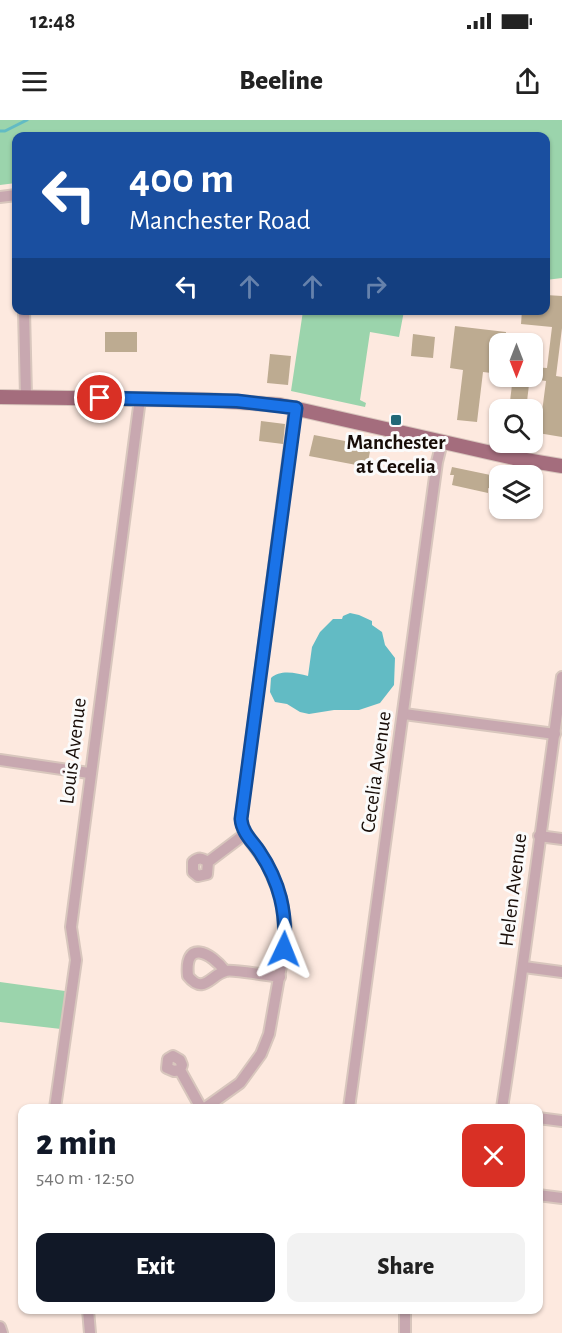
<!DOCTYPE html>
<html lang="en">
<head>
<meta charset="utf-8">
<style>
	body { margin:0; font-family:"Alegreya Sans",sans-serif; background:#f2f2f2; color:#222; height:100vh; display:flex; flex-direction:column; font-size:22px; white-space:nowrap }
	* { box-sizing:border-box; margin:0 }
	p { font-size:20px; color:#767676 }
	.icon { flex:none; width:33px; height:33px; fill:none; stroke:currentColor; stroke-width:2; stroke-linecap:round; stroke-linejoin:round }
	.map { position:relative; flex:1; overflow:hidden }
	.panel { position:absolute; left:18px; top:984px; width:525px; height:210px; display:flex; flex-direction:column; background:#fff; border-radius:12px; box-shadow:0 2px 4px #0004 }
	.panel>* { flex:none }
	.hud { position:absolute; left:12px; top:12px; width:538px; height:183px; border-radius:12px; box-shadow:0 2px 4px #0004; background:#1a4fa0; color:#fff; overflow:hidden }
	.needle { width:39px; rotate:180deg }
	.controls { position:absolute; left:489px; top:213px; display:grid; gap:12px }
	.controls a { display:grid; place-items:center; width:54px; height:54px; border-radius:12px; background:#fff; box-shadow:0 2px 4px #0004; font-size:30px }
	.pin { position:absolute; display:grid; place-items:center; width:51px; height:51px; color:#fff; margin:-26px; border:3px solid #fff; border-radius:50%; box-shadow:0 2px 6px #0007 }
	.me { position:absolute; width:66px; margin:-33px; rotate:2deg; stroke-linejoin:round; filter:drop-shadow(0 0 4px #0008) }
	.turn { display:flex; align-items:center; gap:21px; height:126px; padding:0 18px; font-size:27px }
	.turn .icon { width:78px; height:78px; stroke-width:2.5 }
	.turn b { display:block; font-size:42px; line-height:51px }
	.lanes { display:flex; align-items:center; height:57px; padding:0 18px; background:#0003; justify-content:center; gap:30px; direction:ltr }
	.lanes .off { opacity:.35 }
	.round { display:grid; place-items:center; flex:none; width:63px; height:63px; border-radius:12px; background:#f2f2f2 }
	.head { display:flex; align-items:center; justify-content:space-between; height:102px; padding:0 18px }
	h1 { font-size:36px; font-weight:800; line-height:45px; color:#111827 }
	.action { display:flex; gap:12px; margin-top:auto; padding:12px 18px }
	.action a { flex:1; height:69px; border-radius:12px; background:#111827; color:#fff; font-size:24px; font-weight:800; line-height:69px; text-align:center }
	.action a+a { background:#f2f2f2; color:#222 }
	.status { display:flex; justify-content:space-between; align-items:center; height:42px; padding:0 30px; background:#fff; direction:ltr }
	.status svg { height:16px; fill:currentColor }
	header { display:flex; justify-content:space-between; align-items:center; height:78px; padding:0 18px; background:#fff; font-size:27px; font-weight:800 }
	.map>svg:first-child { display:block }
	.green { fill:#9bd4ac }
	.water { fill:#62bbc4 }
	.lines { fill:none; stroke-linecap:round; stroke-linejoin:round }
	.stream { stroke:#62bbc4; stroke-width:3 }
	.building { fill:#bdab91 }
	.minor-casing { stroke:#d8c6bd; stroke-width:14 }
	.major-casing { stroke:#d8c6bd; stroke-width:16 }
	.minor { stroke:#c8a8b0; stroke-width:10 }
	.major { stroke:#a46d7d; stroke-width:14 }
	.route-casing { stroke:#114b97; stroke-width:15 }
	.route { stroke:#1a73e8; stroke-width:10 }
	.poi-dot { fill:#216877; stroke:#fbfbfb; stroke-width:2 }
	.labels { text-anchor:middle; dominant-baseline:central; stroke-width:6; stroke-linejoin:round; paint-order:stroke }
	.poi-label { font-size:21px; font-weight:bold; fill:#180d08; stroke:#fbfbfb }
	.street-label { font-size:21px; fill:#180d08; stroke:#fbfbfb }
</style>
</head>
<body>
<div class="status"><b>12:48</b><svg viewBox="0 0 49 12"><path d="M0 12V9h3v3zM5 12V6h3v6zM10 12V3h3v9zM15 12V0h3v12zM26 1h20v11H26zM47 4h2v5h-2z"/></svg></div>
<header><svg class="icon" aria-label="menu" viewBox="0 0 24 24"><path d="M4 6h16M4 12h16M4 18h16"/></svg>Beeline<svg class="icon" aria-label="share" viewBox="0 0 24 24"><path d="M12 15V3M7 8l5-5 5 5M5 13v7h14v-7"/></svg></header>
<div class="map">
<svg width="562" height="1213" viewBox="0 0 562 1213">
	<rect width="100%" height="100%" fill="#fde9df"/>
	<g class="green">
		<path d="M0 0H562V158L546 160V16H16V63L0 65Z"/>
		<path d="M303 191H404L399 217 370 212 360 280 366 283 365 287 291 271Z"/>
		<path d="M0 862 65 871 61 909 0 902Z"/>
	</g>
	<path class="water" d="M350 493 359 495 372 501V505L382 512 385 525 395 538 394 565 380 583 359 590H334L309 594 300 592 287 584 275 582 270 572 271 558C280 549 297 553 308 556L312 527 320 512 333 499H342L343 496Z"/>
	<g class="lines">
		<path class="stream" d="M0 11H5L27 0"/>
	</g>
	<g class="building">
		<path d="M546 175 562 176V208L556 256 562 257V317L532 312V291L542 292 546 261 532 259V247L547 248 552 207 521 204 522 190H546Z"/>
		<path d="M455 206 506 212 505 224H500V254L483 252 477 302 457 300 463 250 450 248Z"/>
		<rect x="105" y="212" width="32" height="20"/>
		<path d="M413 214 435 217 433 238 411 236Z"/>
		<path d="M270 234 291 236 288 265 267 263Z"/>
		<path d="M513 256H530L526 290H509Z"/>
		<path d="M261 301 285 304 283 324 259 321Z"/>
		<path d="M314 315 371 326 367 347 309 336Z"/>
		<path d="M452 347 500 357V371L488 368V373L452 365 454 355H450Z"/>
	</g>
	<g class="lines">
		<defs>
			<g id="minor">
				<path d="M0 77 16 75"/>
				<path d="M24 190 26 277"/>
				<path d="M404 594 555 614"/>
				<path d="M0 640 89 653"/>
				<path d="M539 716 562 719"/>
				<path d="M208 742 207 754 198 756 193 752V742C199 737 202 738 208 742L245 714"/>
				<path d="M524 847 562 852"/>
				<path d="M225 851C211 832 184 819 188 856 204 876 211 854 226 851 232 849 270 856 280 857"/>
				<path d="M180 950 174 951 167 948 168 939 173 936 180 940 182 945 180 950 201 988"/>
				<path d="M55 988 76 840 71 807 140 279"/>
				<path d="M205 988 240 963 261 934 269 914 284 829 286 807 281 778 267 744 245 714 241 699 295 287"/>
				<path d="M349 988 437 342 442 322"/>
				<path d="M502 988C524 845 542 701 562 557"/>
				<path d="M538 998 562 1001"/>
				<path d="M538 1075 562 1078"/>
				<path d="M88 1190 90 1213"/>
				<path d="M0 1207 2 1213"/>
				<path d="M405 1213V1190"/>
			</g>
			<path id="major" d="M0 277 208 280 280 285 514 338 562 346"/>
		</defs>
		<use href="#minor" class="minor-casing"/>
		<use href="#major" class="major-casing"/>
		<use href="#minor" class="minor"/>
		<use href="#major" class="major"/>
	</g>
	<g class="lines">
		<defs>
			<path id="route" d="M100 278 237 281 296 288 241 699C242 712 252 721 259 731 280 762 287 793 284 829"/>
		</defs>
		<use href="#route" class="route-casing"/>
		<use href="#route" class="route"/>
	</g>
	<rect class="poi-dot" x="390" y="294" width="12" height="12" rx="3"/>
	<g class="labels">
		<g class="poi-label">
			<text x="396" y="322">Manchester<tspan x="396" dy="24">at Cecelia</tspan></text>
		</g>
		<g class="street-label">
			<text transform="translate(73 631) rotate(-83)">Louis Avenue</text>
			<text transform="translate(376 652) rotate(-82)">Cecelia Avenue</text>
			<text transform="translate(513 770) rotate(-83)">Helen Avenue</text>
		</g>
	</g>
</svg>
<div class="controls">
<a><svg class="needle" viewBox="-14 -14 28 28"><path d="M0-13l5 13h-10z" fill="#e53935"/><path d="M0 13l5-13h-10z" fill="#767676"/></svg></a>
<a><svg class="icon" aria-label="search" viewBox="0 0 24 24"><circle cx="10" cy="10" r="6"/><path d="M15 15l6 6"/></svg></a>
<a><svg class="icon" aria-label="layers" viewBox="0 0 24 24"><path d="M12 4l9 5-9 5-9-5zM3 14l9 5 9-5"/></svg></a>
</div>
<div class="pin" style="left:100px;top:278px;background:#d93025"><svg class="icon" aria-label="arrive" viewBox="0 0 24 24"><path d="M6 21V4h12l-3 4 3 4H6"/></svg></div>
<svg class="me" style="left:284px;top:829px" viewBox="-20 -20 40 40"><path d="M0-17L14 15 0 8-14 15z" fill="#1a73e8" stroke="#fff" stroke-width="4"/></svg>
<div class="hud">
<div class="turn"><svg class="icon" aria-label="left" viewBox="0 0 24 24"><path d="M17 20v-9H6M10 6l-5 5 5 5"/></svg><div><b>400 m</b>Manchester Road</div></div>
<div class="lanes"><svg class="icon" aria-label="left" viewBox="0 0 24 24"><path d="M17 20v-9H6M10 6l-5 5 5 5"/></svg><svg class="icon off" aria-label="ahead" viewBox="0 0 24 24"><path d="M12 20V5M6 11l6-6 6 6"/></svg><svg class="icon off" aria-label="ahead" viewBox="0 0 24 24"><path d="M12 20V5M6 11l6-6 6 6"/></svg><svg class="icon off" aria-label="right" viewBox="0 0 24 24"><path d="M7 20v-9h11M14 6l5 5-5 5"/></svg></div>
</div>
<section class="panel">
<div class="head"><div><h1>2 min</h1><p>540 m · 12:50</p></div><a class="round" style="background:#d93025;color:#fff"><svg class="icon" aria-label="close" viewBox="0 0 24 24"><path d="M6 6l12 12M18 6L6 18"/></svg></a></div>
<div class="action"><a>Exit</a><a>Share</a></div>
</section>
</div>
</body>
</html>
